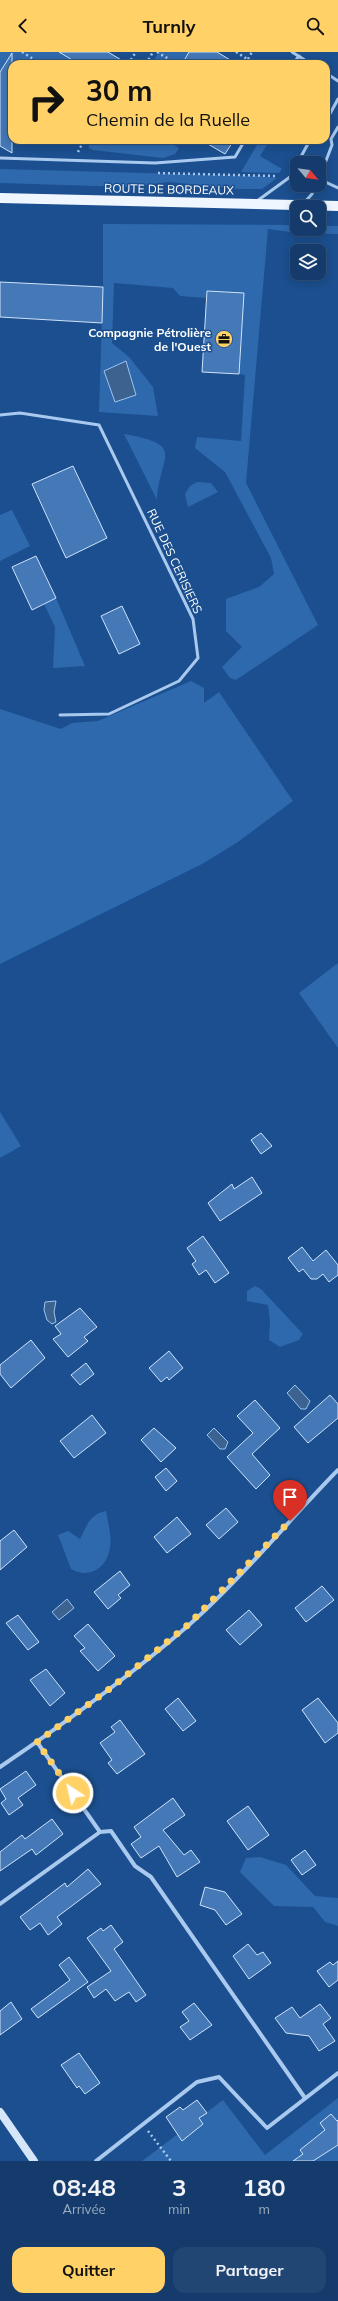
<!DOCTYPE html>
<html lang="fr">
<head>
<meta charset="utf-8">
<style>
	body { margin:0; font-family:Mulish,sans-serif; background:#214673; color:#f1f3f6; height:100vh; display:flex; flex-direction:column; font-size:15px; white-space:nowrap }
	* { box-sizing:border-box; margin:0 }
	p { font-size:13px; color:#9dadc1 }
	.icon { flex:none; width:22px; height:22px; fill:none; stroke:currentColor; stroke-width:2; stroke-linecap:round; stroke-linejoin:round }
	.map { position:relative; height:2109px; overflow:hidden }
	.sheet { display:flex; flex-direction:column; background:#143b6b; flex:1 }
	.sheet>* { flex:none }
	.top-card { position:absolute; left:8px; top:8px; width:322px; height:84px; border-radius:12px; box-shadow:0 2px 10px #0003,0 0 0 1px #33557e; background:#ffd166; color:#111; overflow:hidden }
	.needle { width:26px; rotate:119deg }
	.tools { position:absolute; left:290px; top:104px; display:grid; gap:8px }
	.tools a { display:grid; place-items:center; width:36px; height:36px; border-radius:8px; background:#143b6b; box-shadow:0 2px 10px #0003,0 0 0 1px #33557e; font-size:20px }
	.pin { position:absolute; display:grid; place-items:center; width:34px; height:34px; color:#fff; margin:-41px -17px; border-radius:50% 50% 50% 0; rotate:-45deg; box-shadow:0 0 4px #0007 }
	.pin .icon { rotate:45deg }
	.me { position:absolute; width:44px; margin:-22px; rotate:325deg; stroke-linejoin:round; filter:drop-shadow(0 0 3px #0008) }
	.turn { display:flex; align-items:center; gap:14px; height:84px; padding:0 12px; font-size:18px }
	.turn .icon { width:52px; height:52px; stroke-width:2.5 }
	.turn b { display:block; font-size:28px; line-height:34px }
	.eta { display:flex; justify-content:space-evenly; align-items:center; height:68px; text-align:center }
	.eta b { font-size:24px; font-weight:700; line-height:28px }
	.action { display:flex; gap:8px; margin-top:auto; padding:8px 12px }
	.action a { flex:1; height:46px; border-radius:12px; background:#ffd166; color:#111; font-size:16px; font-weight:700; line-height:46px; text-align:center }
	.action a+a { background:#214673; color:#f1f3f6 }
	header { display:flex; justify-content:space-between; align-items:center; height:52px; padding:0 12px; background:#ffd166; color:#111; font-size:18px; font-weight:700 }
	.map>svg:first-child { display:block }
	.green { fill:#2e69ad }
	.water { fill:#3c6290; stroke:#9cc4f0 }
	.building { fill:#4478b7; stroke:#cfe3fa }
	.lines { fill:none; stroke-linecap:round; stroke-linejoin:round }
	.path { stroke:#a9c9ee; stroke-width:2.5; stroke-dasharray:2 3; stroke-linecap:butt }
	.lane { stroke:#a9c9ee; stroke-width:3 }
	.street { stroke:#a9c9ee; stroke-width:4 }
	.secondary { stroke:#d6e6fa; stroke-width:8 }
	.primary { stroke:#f0f6ff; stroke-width:10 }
	.route { stroke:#ffd166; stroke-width:7; stroke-dasharray:0 12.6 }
	.labels { text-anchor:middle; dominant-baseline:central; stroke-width:3; stroke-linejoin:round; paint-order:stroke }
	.street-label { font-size:12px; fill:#fff; stroke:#1b4f8f }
	.poi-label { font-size:12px; font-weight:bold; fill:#fff; stroke:#1b4f8f; text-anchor:end }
</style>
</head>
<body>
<header><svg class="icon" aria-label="back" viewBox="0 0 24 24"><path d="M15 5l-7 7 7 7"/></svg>Turnly<svg class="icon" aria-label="search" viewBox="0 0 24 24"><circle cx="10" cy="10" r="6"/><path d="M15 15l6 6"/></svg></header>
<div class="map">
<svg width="338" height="2109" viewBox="0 0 338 2109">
	<rect width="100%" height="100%" fill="#1b4f8f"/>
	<g class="green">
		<path d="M0 0H59L79 12H12L0 20Z"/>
		<path d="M159 0H189L182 12H151Z"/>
		<path d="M88 88H166L179 96 175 102 163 106 93 98 89 96Z"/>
		<path d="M260 88H270L260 104 282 117 279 121 241 120Z"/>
		<path d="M0 117 258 124 277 126 262 137H239L169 130 128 135 0 131Z"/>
		<path d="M103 172 297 173V177H319V174H338V182L297 181 268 177 246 431 318 573 236 628 230 626 222 615 242 595 226 579V547L259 535 274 522 271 506 225 420 195 396 197 385 241 389 245 323 239 322 244 241 207 239 206 246 180 244 173 236 114 231 112 291 129 305 153 335 158 364 99 360 103 235Z"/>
		<path d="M124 382C188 393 159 404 157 448Z"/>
		<path d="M197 430 211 431 218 440 188 455 185 442 190 434Z"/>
		<path d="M12 458 30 494 0 509V463Z"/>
		<path d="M56 546 85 614 53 616 55 575 44 552Z"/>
		<path d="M191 629 204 636V651L219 640 293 749 238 790 202 812 0 912V657L61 677 72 671 98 669Z"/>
		<path d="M338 911V996L299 941Z"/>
		<path d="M0 1060 21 1094 0 1106Z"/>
		<path d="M255 1234 261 1237 303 1282 299 1288 280 1295 269 1288 270 1269 268 1253 247 1249V1239Z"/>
		<path d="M106 1459C108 1471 113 1488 109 1500 104 1519 87 1526 71 1517L58 1483 68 1479 80 1487C87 1473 90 1462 106 1459Z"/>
		<path d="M260 1805 286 1813 315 1844 338 1846V1874L325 1870 313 1855 274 1854 240 1820 246 1806Z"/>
		<path d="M338 2046V2109H142L223 2048 265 2103Z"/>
	</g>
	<g class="water">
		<path d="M126 309 136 343 115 350 104 319Z"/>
		<path d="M56 1249 54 1260 56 1270 52 1272 47 1268 44 1258 45 1250Z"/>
		<path d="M295 1333 310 1349 306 1357H301L287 1341Z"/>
		<path d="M214 1376 228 1390 225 1397H220L207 1383Z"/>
		<path d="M67 1547 74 1556 59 1568 52 1560Z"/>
	</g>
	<g class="building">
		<path d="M59 0H108L128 12H79Z"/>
		<path d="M189 0H217L237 12H182Z"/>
		<path d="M12 1V101L0 94V20Z"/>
		<path d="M201 88H234L225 102Z"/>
		<path d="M0 230 103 235 102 271 0 265Z"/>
		<path d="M207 239 244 241 239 322 202 320Z"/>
		<path d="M73 414 107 486 66 506 32 432Z"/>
		<path d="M36 504 56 546 32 558 12 515Z"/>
		<path d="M122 554 140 592 119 602 101 564Z"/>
		<path d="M261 1081 272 1094 261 1102 251 1088Z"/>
		<path d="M252 1125 262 1141 220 1169 208 1151 232 1132 234 1137Z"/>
		<path d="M203 1184 229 1221 215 1231 206 1218 199 1223 192 1212 196 1209 187 1196Z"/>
		<path d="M302 1195 313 1209 326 1198 338 1213V1223L329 1230 323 1222 317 1227H311L303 1217 299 1220 288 1206Z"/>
		<path d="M80 1256 97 1275 84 1285 88 1289 68 1305 53 1287 61 1282 55 1274Z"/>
		<path d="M31 1288 45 1306 11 1336 0 1322V1313Z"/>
		<path d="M169 1299 183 1316 169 1328 167 1325 161 1330 149 1316Z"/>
		<path d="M86 1311 94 1322 80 1333 71 1323Z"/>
		<path d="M330 1343 338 1352V1366L308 1391 294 1375Z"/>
		<path d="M255 1348 280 1376 252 1402 270 1423 256 1437 227 1405 253 1381 237 1364Z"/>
		<path d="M92 1363 106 1381 74 1406 60 1389Z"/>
		<path d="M154 1376 176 1396 161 1410 141 1388Z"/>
		<path d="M166 1416 177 1429 166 1439 155 1425Z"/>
		<path d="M226 1456 238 1470 219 1487 206 1473Z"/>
		<path d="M177 1465 191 1482 167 1501 154 1485Z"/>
		<path d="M14 1478 27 1495 0 1518V1489Z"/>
		<path d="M120 1519 130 1533 118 1543 121 1546 108 1557 94 1540Z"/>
		<path d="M322 1534 334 1548 306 1570 295 1556Z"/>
		<path d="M249 1558 262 1573 240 1593 226 1578Z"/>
		<path d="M18 1563 39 1590 28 1598 6 1571Z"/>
		<path d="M88 1572 115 1604 98 1619 80 1599 85 1596 74 1584Z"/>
		<path d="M46 1617 65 1641 50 1654 30 1628Z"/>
		<path d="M178 1646 196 1669 183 1679 165 1657Z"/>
		<path d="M318 1646 338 1671V1681L325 1691 302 1658Z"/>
		<path d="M120 1668 145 1702 117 1722 108 1711 112 1708 100 1691 115 1680 111 1675Z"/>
		<path d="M26 1719 36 1733 18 1746 23 1753 9 1763 1 1751 6 1747 0 1737Z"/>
		<path d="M173 1746 185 1763 163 1778 184 1803 191 1798 200 1810 177 1825 159 1794 141 1806 131 1792 141 1785 134 1775Z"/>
		<path d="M248 1754 269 1783 248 1798 227 1769Z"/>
		<path d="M52 1767 63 1782 36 1803 32 1797 0 1819V1800L22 1783 25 1787Z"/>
		<path d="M305 1798 316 1813 302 1823 291 1808Z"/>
		<path d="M88 1817 101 1832 57 1865 62 1872 48 1883 40 1871 30 1878 20 1865 65 1831 67 1835Z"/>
		<path d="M205 1835 225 1840 242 1862 226 1873 215 1858 200 1853Z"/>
		<path d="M111 1873 123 1890 114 1897 146 1943 136 1950 129 1940 115 1949 106 1937 94 1946 87 1935 111 1919 87 1886 101 1876 103 1879Z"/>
		<path d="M248 1892 257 1903 263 1900 271 1911 249 1927 233 1904Z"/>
		<path d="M69 1905 88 1930 38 1966 31 1957 70 1928 59 1913Z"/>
		<path d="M338 1909V1928L329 1935 317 1919 330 1910 333 1913Z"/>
		<path d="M11 1950 22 1967 0 1983V1959Z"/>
		<path d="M194 1951 212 1973 190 1988 180 1975 189 1969 182 1960Z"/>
		<path d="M320 1952 331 1966 323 1972 335 1989 319 1999 309 1984 286 1981 275 1966 292 1955 300 1966Z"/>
		<path d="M79 2001 100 2031 85 2042 79 2034 77 2036 61 2013Z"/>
		<path d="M197 2048 207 2061 199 2066 203 2072 182 2089 166 2065 180 2055 183 2058Z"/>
		<path d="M331 2062 337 2069 338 2068V2093L313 2109H293L303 2102 300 2098 325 2078 320 2071Z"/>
	</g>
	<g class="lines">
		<g class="path">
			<path d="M22 0 41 12"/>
			<path d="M157 0 177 12"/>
			<path d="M236 0 255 12"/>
			<path d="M248 7 252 0"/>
			<path d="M128 12 136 0"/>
			<path d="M146 12 153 0"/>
			<path d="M78 100 84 88"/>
			<path d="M158 121 275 124"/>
			<path d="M148 2079 171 2109"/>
		</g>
		<g class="lane">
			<path d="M292 0 311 12"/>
			<path d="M293 12 299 4"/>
			<path d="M326 21 338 29"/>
			<path d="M326 69 338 47"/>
			<path d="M0 106 155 111 235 105 245 88"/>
			<path d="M290 125 310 88"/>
			<path d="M319 127 332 93 331 87 338 75"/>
			<path d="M319 127 338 136"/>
			<path d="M257 149 290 125 297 124"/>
			<path d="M304 151 312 142 316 133"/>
			<path d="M0 363 20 361 99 373 193 567 198 606 179 629 109 662 60 663"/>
		</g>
		<g class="street">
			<path d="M0 1715C65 1671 129 1625 189 1573 242 1526 288 1469 338 1418"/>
			<path d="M100 1780 111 1779 135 1814 151 1825 305 2046"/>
			<path d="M0 1852 100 1780 37 1690"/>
			<path d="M96 2109 197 2030 219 2025 267 2076 338 2021"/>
		</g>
		<path class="secondary" d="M0 2060 34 2109"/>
		<path class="primary" d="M0 146 338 154"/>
	</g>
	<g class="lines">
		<path class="route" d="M73 1741 37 1690 112 1635 189 1572 290 1469"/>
	</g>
	<defs>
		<symbol id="office-disc" viewBox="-11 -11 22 22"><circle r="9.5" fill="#ffd166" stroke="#1b4f8f"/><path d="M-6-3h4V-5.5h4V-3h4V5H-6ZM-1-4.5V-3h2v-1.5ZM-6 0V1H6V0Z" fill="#111"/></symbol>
	</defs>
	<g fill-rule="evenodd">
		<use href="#office-disc" x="214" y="277" width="20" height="20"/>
	</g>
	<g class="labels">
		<g class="street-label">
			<text transform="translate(169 137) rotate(1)">ROUTE DE BORDEAUX</text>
			<text transform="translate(175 509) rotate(65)">RUE DES CERISIERS</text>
		</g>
		<g class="poi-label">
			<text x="211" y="280">Compagnie Pétrolière<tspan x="211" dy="14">de l'Ouest</tspan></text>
		</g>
	</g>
</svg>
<div class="tools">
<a><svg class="needle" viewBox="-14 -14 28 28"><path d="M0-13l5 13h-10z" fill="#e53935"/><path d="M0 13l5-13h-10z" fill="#9dadc1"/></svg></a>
<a><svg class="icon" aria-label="search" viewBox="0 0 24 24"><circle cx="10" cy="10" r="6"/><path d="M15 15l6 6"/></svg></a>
<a><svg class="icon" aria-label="layers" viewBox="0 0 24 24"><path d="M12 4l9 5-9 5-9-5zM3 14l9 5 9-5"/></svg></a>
</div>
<div class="pin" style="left:290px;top:1469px;background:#d93025"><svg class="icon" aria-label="arrive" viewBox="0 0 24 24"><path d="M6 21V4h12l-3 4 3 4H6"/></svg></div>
<svg class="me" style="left:73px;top:1741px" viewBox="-20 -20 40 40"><circle r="17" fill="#ffd166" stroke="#fff" stroke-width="3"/><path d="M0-11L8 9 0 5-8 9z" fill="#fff"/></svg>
<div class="top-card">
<div class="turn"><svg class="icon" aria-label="right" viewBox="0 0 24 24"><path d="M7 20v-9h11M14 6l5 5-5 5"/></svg><div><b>30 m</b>Chemin de la Ruelle</div></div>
</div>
</div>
<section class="sheet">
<div class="eta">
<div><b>08:48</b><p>Arrivée</p></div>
<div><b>3</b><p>min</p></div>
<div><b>180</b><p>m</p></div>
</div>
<div class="action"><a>Quitter</a><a>Partager</a></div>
</section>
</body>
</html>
